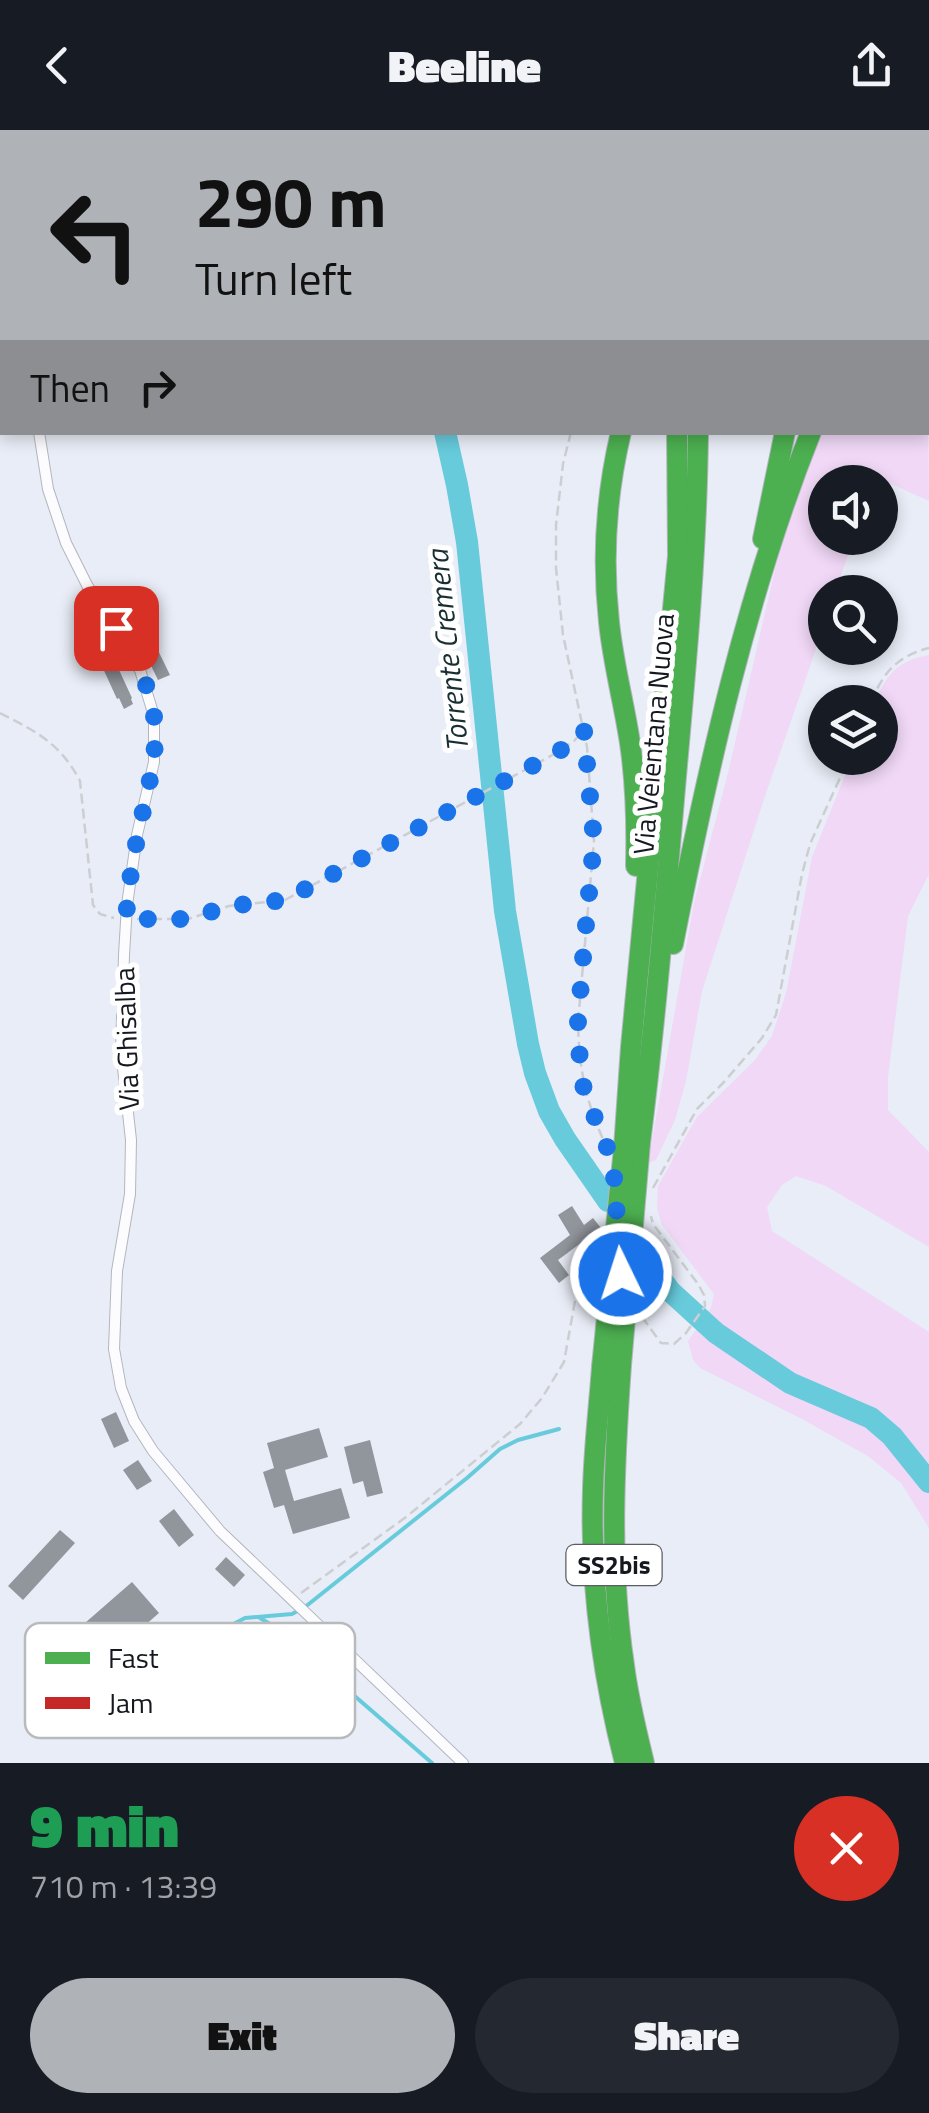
<!DOCTYPE html>
<html lang="en">
<head>
<meta charset="utf-8">
<style>
	body { margin:0; font-family:"Titillium Web",sans-serif; background:#242831; color:#f1f3f6; height:100vh; display:flex; flex-direction:column; font-size:38px; white-space:nowrap }
	* { box-sizing:border-box; margin:0 }
	p { font-size:32px; color:#9ea1a6 }
	.icon { flex:none; width:55px; height:55px; fill:none; stroke:currentColor; stroke-width:2; stroke-linecap:round; stroke-linejoin:round }
	.map { position:relative; height:1633px; overflow:hidden }
	.sheet { display:flex; flex-direction:column; background:#171b24; flex:1 }
	.sheet>* { flex:none }
	.hud { position:absolute; left:0px; top:0px; width:930px; height:305px; box-shadow:0 5px 15px #0003; background:#afb2b7; color:#111; overflow:hidden }
	.tools { position:absolute; left:808px; top:335px; display:grid; gap:20px }
	.tools a { display:grid; place-items:center; width:90px; height:90px; border-radius:50%; background:#171b24; box-shadow:0 5px 15px #0003; font-size:50px }
	.pin { position:absolute; display:grid; place-items:center; width:85px; height:85px; color:#fff; margin:-42px; border-radius:20px; box-shadow:0 5px 15px #0006 }
	.me { position:absolute; width:110px; margin:-55px; rotate:356deg; stroke-linejoin:round; filter:drop-shadow(0 0 8px #0008) }
	.turn { display:flex; align-items:center; gap:35px; height:210px; padding:0 30px; font-size:45px }
	.turn .icon { width:130px; height:130px; stroke-width:2.5 }
	.turn b { display:block; font-size:70px; line-height:85px }
	.then { display:flex; align-items:center; height:95px; padding:0 30px; background:#0003; gap:20px; font-size:38px }
	.round { display:grid; place-items:center; flex:none; width:105px; height:105px; border-radius:52px; background:#242831 }
	.headline { display:flex; align-items:center; justify-content:space-between; height:170px; padding:0 30px }
	h1 { font-size:60px; font-weight:800; line-height:75px; color:#1e9e55 }
	.primary-button { display:flex; gap:20px; margin-top:auto; padding:20px 30px }
	.primary-button a { flex:1; height:115px; border-radius:60px; background:#afb2b7; color:#111; font-size:40px; font-weight:800; line-height:115px; text-align:center }
	.primary-button a+a { background:#242831; color:#f1f3f6 }
	header { display:flex; justify-content:space-between; align-items:center; height:130px; padding:0 30px; background:#171b24; font-size:45px; font-weight:800 }
	.map>svg:first-child { display:block }
	.green { fill:#f0d8f6 }
	.lines { fill:none; stroke-linecap:round; stroke-linejoin:round }
	.stream { stroke:#67cbdc; stroke-width:4 }
	.river { stroke:#67cbdc; stroke-width:22 }
	.building { fill:#91969c }
	.lane-casing { stroke:#b3b6be; stroke-width:8 }
	.street-casing { stroke:#b3b6be; stroke-width:12 }
	.fast-casing { stroke:#b3b6be; stroke-width:22 }
	.jam-casing { stroke:#b3b6be; stroke-width:22 }
	.path { stroke:#ccced1; stroke-width:2.5; stroke-dasharray:10 5; stroke-linecap:butt }
	.lane { stroke:#fcfcfe; stroke-width:5 }
	.street { stroke:#fcfcfe; stroke-width:10 }
	.fast { stroke:#4caf50; stroke-width:20 }
	.jam { stroke:#c62828; stroke-width:20 }
	.fast-bridge-casing { stroke:#b3b6be; stroke-width:22; stroke-linecap:butt }
	.fast-bridge { stroke:#4caf50; stroke-width:20 }
	.route { stroke:#1a73e8; stroke-width:18; stroke-dasharray:0 32.4 }
	.labels { text-anchor:middle; dominant-baseline:central; stroke-width:10; stroke-linejoin:round; paint-order:stroke }
	.shield { fill:#fff; stroke:#5b5d62; stroke-width:2.5 }
	.shield-label { font-size:25px; font-weight:bold; fill:#15181f }
	.street-label { font-size:28px; fill:#15181f; stroke:#fff }
	.water-label { font-size:30px; font-style:italic; fill:#192f33; stroke:#fff }
	.key { fill:#fff; stroke:#b9babc; stroke-width:2.5 }
	.key-label { font-size:28px; fill:#15181f }
</style>
</head>
<body>
<header><svg class="icon" aria-label="back" viewBox="0 0 24 24"><path d="M15 5l-7 7 7 7"/></svg>Beeline<svg class="icon" aria-label="share" viewBox="0 0 24 24"><path d="M12 15V3M7 8l5-5 5 5M5 13v7h14v-7"/></svg></header>
<div class="map">
<svg width="929" height="1633" viewBox="0 0 929 1633">
	<rect width="100%" height="100%" fill="#e9edf7"/>
	<g class="green">
		<path d="M928 285 929 371 885 351 880 354 825 352V408H854L835 462H825V493L764 669 702 861 686 951 675 990 656 1030 648 1033 694 773 728 643 778 427 817 311 821 303 928 302Z"/>
		<path d="M929 525V744L908 786 888 947V980L929 1022V1117L826 1056 796 1046 782 1055 767 1077 772 1101 929 1202V1398L901 1353 868 1326 802 1289 700 1238 693 1230 688 1211 711 1178 714 1164 662 1095 657 1078 658 1056 697 987 755 930 772 906 786 863 812 727 852 628H880V572H875C887 543 898 531 929 525Z"/>
	</g>
	<g class="lines">
		<g class="stream">
			<path d="M260 1488 275 1497 432 1633"/>
			<path d="M191 1516 245 1488 292 1484 305 1477 467 1348 500 1319 518 1310 559 1299"/>
		</g>
		<g class="river">
			<path d="M358 0V2"/>
			<path d="M445 302 457 355 467 412 505 781 528 914 535 943 549 981 565 1009 608 1071"/>
			<path d="M640 1120 670 1161 716 1203 790 1253 871 1288 892 1306 929 1352"/>
		</g>
	</g>
	<g class="building">
		<path d="M152 508 170 545 158 550 140 513Z"/>
		<path d="M114 529 132 568 131 569 133 574 124 579 119 568 117 569 101 534Z"/>
		<path d="M572 1076 584 1095 593 1088 601 1098 558 1130 569 1145 559 1153 540 1128 570 1105 558 1085Z"/>
		<path d="M116 1282 129 1311 114 1318 101 1289Z"/>
		<path d="M319 1298 328 1327 285 1340 294 1371 341 1358 350 1388 293 1404 284 1375 274 1378 263 1342 274 1338 267 1313Z"/>
		<path d="M370 1310 383 1363 367 1367 363 1351 353 1354 344 1317Z"/>
		<path d="M138 1330 152 1351 137 1360 123 1340Z"/>
		<path d="M174 1379 194 1405 179 1417 159 1391Z"/>
		<path d="M60 1400 75 1413 23 1470 8 1456Z"/>
		<path d="M226 1427 245 1445 234 1457 215 1439Z"/>
		<path d="M132 1452 159 1483 81 1551 54 1520Z"/>
	</g>
	<g class="lines">
		<defs>
			<path id="lane" d="M783 0 785 2"/>
			<g id="street">
				<path d="M9 0 10 2"/>
				<path d="M568 0 569 2"/>
				<path d="M39 302 48 359 66 413 87 455 140 540 154 586V632L137 705 127 775 124 825 121 920 131 1010 130 1064 117 1141 114 1219 121 1258 134 1291 153 1321 220 1401 463 1633"/>
			</g>
			<g id="fast">
				<path d="M617 0V2"/>
				<path d="M811 2 813 0"/>
				<path d="M928 107 929 105"/>
				<path d="M621 302C606 365 602 428 609 492 613 533 624 573 630 613 636 654 637 695 636 736"/>
				<path d="M763 409 785 302"/>
				<path d="M673 814C707 642 746 465 811 302"/>
				<path d="M640 1013C656 887 666 761 677 635 687 524 697 414 698 302"/>
				<path d="M624 1018 631 917 678 426 677 302"/>
				<path d="M621 1235C614 1335 609 1436 624 1535 628 1568 636 1600 644 1633"/>
				<path d="M602 1237C599 1278 594 1319 593 1359 590 1452 602 1544 625 1633"/>
			</g>
			<path id="jam" d="M654 0 655 2"/>
		</defs>
		<use href="#lane" class="lane-casing"/>
		<use href="#street" class="street-casing"/>
		<use href="#fast" class="fast-casing"/>
		<use href="#jam" class="jam-casing"/>
		<g class="path">
			<path d="M571 302 563 334 556 395V438L563 505 587 617 594 711 578 892C579 941 586 972 606 1016"/>
			<path d="M871 572C883 543 897 526 929 518"/>
			<path d="M0 583C37 602 60 613 80 651L93 775 100 784 114 788"/>
			<path d="M137 789H188L229 776 285 770 558 622 574 611 582 602"/>
			<path d="M653 1058 697 979 724 952 762 908 776 885 802 744 810 714 849 628"/>
			<path d="M642 1187 661 1213 674 1214 686 1203 705 1176 704 1165 698 1154 653 1094 651 1086"/>
			<path d="M301 1463 406 1387 520 1294 542 1268 564 1232 575 1171 582 1147 595 1137"/>
		</g>
		<use href="#lane" class="lane"/>
		<use href="#street" class="street"/>
		<use href="#fast" class="fast"/>
		<use href="#jam" class="jam"/>
		<defs>
			<g id="fast-bridge">
				<path d="M621 1235 640 1013"/>
				<path d="M602 1237 624 1018"/>
			</g>
		</defs>
		<use href="#fast-bridge" class="fast-bridge-casing"/>
		<use href="#fast-bridge" class="fast-bridge"/>
	</g>
	<g class="lines">
		<path class="route" d="M116 498C131 523 146 547 152 575 162 620 146 661 138 705 132 732 128 761 126 789H188L229 776 285 770 558 622 574 611 584 600 594 711 584 816 578 892 579 920 584 961 613 1032 621 1144"/>
	</g>
	<g class="labels">
		<rect class="shield" x="566.5" y="1415" width="95" height="40" rx="8"/>
		<g class="shield-label">
			<text x="614" y="1435">SS2bis</text>
		</g>
		<g class="street-label">
			<text transform="translate(653 604) rotate(-85)">Via Veientana Nuova</text>
			<text transform="translate(126 909) rotate(-92)">Via Ghisalba</text>
		</g>
		<g class="water-label">
			<text transform="translate(447 521) rotate(-96)">Torrente Cremera</text>
		</g>
	</g>
	<rect x="25" y="1493" width="330" height="115" rx="15" class="key"/>
	<rect x="45" y="1522" width="45" height="12" fill="#4caf50"/>
	<rect x="45" y="1567" width="45" height="12" fill="#c62828"/>
	<g class="key-label">
		<text x="108" y="1538">Fast</text>
		<text x="108" y="1583">Jam</text>
	</g>
</svg>
<div class="tools">
<a><svg class="icon" aria-label="sound" viewBox="0 0 24 24"><path d="M4 9h4l5-4v14l-5-4H4zM17 9q2 3 0 6"/></svg></a>
<a><svg class="icon" aria-label="search" viewBox="0 0 24 24"><circle cx="10" cy="10" r="6"/><path d="M15 15l6 6"/></svg></a>
<a><svg class="icon" aria-label="layers" viewBox="0 0 24 24"><path d="M12 4l9 5-9 5-9-5zM3 14l9 5 9-5"/></svg></a>
</div>
<div class="pin" style="left:116px;top:498px;background:#d93025"><svg class="icon" aria-label="arrive" viewBox="0 0 24 24"><path d="M6 21V4h12l-3 4 3 4H6"/></svg></div>
<svg class="me" style="left:621px;top:1144px" viewBox="-20 -20 40 40"><circle r="17" fill="#1a73e8" stroke="#fff" stroke-width="3"/><path d="M0-11L8 9 0 5-8 9z" fill="#fff"/></svg>
<div class="hud">
<div class="turn"><svg class="icon" aria-label="left" viewBox="0 0 24 24"><path d="M17 20v-9H6M10 6l-5 5 5 5"/></svg><div><b>290 m</b>Turn left</div></div>
<div class="then">Then<svg class="icon" aria-label="right" viewBox="0 0 24 24"><path d="M7 20v-9h11M14 6l5 5-5 5"/></svg></div>
</div>
</div>
<section class="sheet">
<div class="headline"><div><h1>9 min</h1><p>710 m · 13:39</p></div><a class="round" style="background:#d93025;color:#fff"><svg class="icon" aria-label="close" viewBox="0 0 24 24"><path d="M6 6l12 12M18 6L6 18"/></svg></a></div>
<div class="primary-button"><a>Exit</a><a>Share</a></div>
</section>
</body>
</html>
